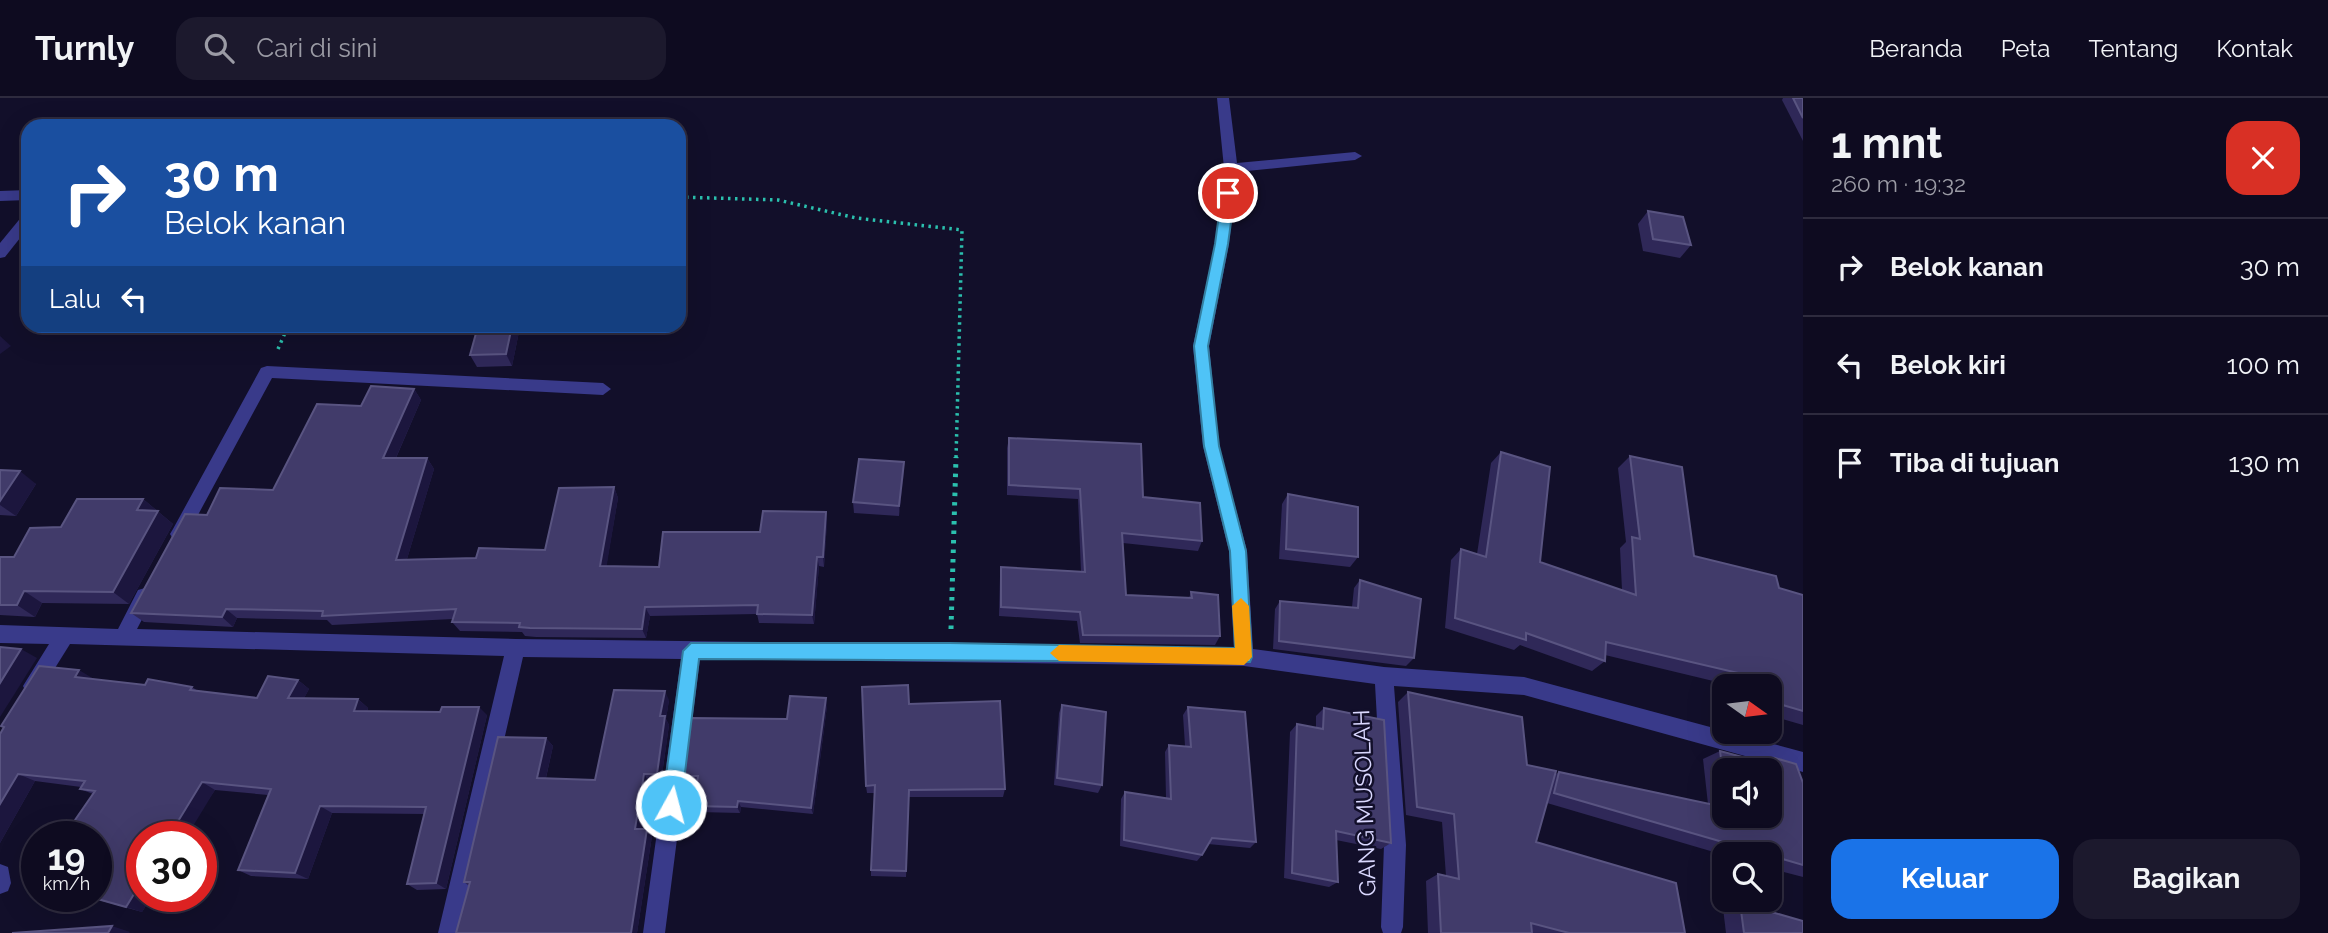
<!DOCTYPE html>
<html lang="id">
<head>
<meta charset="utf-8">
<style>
	body { margin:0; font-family:Raleway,sans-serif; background:#1c192d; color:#f1f3f6; height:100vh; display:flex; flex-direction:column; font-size:26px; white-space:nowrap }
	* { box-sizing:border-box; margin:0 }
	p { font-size:23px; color:#9b9ba5 }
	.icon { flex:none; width:38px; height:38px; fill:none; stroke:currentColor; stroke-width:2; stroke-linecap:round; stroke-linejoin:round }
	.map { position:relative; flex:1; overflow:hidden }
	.drawer { display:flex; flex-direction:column; background:#0e0b20; width:525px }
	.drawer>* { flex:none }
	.banner { position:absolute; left:21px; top:21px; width:665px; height:214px; border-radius:21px; box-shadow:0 7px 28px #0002,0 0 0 2px #2e2b3e; background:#1a4fa0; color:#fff; overflow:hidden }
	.needle { width:46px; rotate:104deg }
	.buttons { position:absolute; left:1712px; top:576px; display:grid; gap:14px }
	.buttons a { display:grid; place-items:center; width:70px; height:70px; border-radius:14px; background:#0e0b20; box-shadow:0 7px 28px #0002,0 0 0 2px #2e2b3e; font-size:35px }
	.speed { position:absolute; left:21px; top:723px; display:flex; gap:14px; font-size:35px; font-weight:700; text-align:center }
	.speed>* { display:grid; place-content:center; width:91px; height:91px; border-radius:50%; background:#0e0b20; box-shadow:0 7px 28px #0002,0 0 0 2px #2e2b3e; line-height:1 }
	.speed small { font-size:18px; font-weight:400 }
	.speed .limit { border:10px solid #d22; background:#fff; color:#111 }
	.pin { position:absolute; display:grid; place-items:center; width:60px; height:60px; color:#fff; margin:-30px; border:4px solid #fff; border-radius:50%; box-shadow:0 2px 7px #0007 }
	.me { position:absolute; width:77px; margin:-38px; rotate:7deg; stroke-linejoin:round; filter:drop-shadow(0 0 5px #0008) }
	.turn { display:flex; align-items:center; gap:24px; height:147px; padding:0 28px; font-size:32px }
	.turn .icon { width:91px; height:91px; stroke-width:2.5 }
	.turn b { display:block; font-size:49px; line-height:60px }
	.then { display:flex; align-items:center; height:66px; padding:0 28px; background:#0003; gap:14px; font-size:26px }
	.round { display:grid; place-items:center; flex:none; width:74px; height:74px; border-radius:21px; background:#1c192d }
	.head { display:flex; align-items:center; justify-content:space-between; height:119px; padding:0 28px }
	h1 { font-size:42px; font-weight:700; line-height:52px }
	.button { display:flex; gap:14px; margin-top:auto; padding:14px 28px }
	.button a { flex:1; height:80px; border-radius:21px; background:#1a73e8; color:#fff; font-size:28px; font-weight:700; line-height:80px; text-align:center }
	.button a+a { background:#1c192d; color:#f1f3f6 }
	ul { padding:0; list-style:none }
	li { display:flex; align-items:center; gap:21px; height:98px; padding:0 28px; border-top:2px solid #2e2b3e }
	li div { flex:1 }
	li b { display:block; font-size:26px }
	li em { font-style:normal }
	header { display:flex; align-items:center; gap:42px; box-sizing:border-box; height:98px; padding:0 35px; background:#0e0b20; border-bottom:2px solid #2e2b3e }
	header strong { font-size:33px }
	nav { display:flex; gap:38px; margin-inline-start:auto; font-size:24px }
	.search { width:490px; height:63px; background:#1c192d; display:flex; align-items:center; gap:18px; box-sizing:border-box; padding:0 24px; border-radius:21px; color:#9b9ba5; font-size:26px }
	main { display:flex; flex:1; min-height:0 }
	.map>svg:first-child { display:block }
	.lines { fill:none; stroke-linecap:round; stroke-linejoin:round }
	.path-far1 { stroke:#2bc0ae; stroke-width:3.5; stroke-dasharray:2.5 4.5; stroke-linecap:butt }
	.path { stroke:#2bc0ae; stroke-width:5; stroke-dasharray:3.5 6; stroke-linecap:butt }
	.minor { fill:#393a8a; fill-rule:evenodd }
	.wall { fill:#2f2858; fill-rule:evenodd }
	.shaded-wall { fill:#1c163e }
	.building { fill:#413b6a; stroke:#595481; stroke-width:2 }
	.route { fill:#4fc3f7; stroke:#337fa1; stroke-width:2 }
	.slow { fill:#f59e0b }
	.labels { text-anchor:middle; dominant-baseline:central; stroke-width:5; stroke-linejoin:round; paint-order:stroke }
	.street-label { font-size:23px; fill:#dad8ff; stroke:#120f2a }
</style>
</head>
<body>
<header>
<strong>Turnly</strong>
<div class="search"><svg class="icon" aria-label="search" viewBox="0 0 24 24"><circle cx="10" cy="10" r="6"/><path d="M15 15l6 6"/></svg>Cari di sini</div>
<nav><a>Beranda</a><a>Peta</a><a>Tentang</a><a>Kontak</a></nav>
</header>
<main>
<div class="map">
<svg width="1803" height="835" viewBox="0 0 1803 835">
	<rect width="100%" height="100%" fill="#120f2a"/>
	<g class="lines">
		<g class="path-far1">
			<path d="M679 99 778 102 856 120 962 132 956 361"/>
			<path d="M278 251 288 228"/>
		</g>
		<path class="path" d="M951 531 956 359"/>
		<g class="minor">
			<path d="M1217 0H1229L1237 65 1355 54 1362 58 1355 62 1237 74 1229 146 1209 248 1219 348 1247 453 1253 551 1384 569 1524 579 1803 654V674L1524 597 1394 588 1406 747 1403 829 1401 835H1383L1381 829 1384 747 1375 586 1244 568 700 561 665 835H643L681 561 523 559 460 835H438L504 558 70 546 40 594 33 597 26 594 23 588 49 546 0 545V527L118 531 138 492 145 490 152 492 154 498 137 531 516 541 1234 550 1229 453 1203 348 1193 248 1215 146 1224 70Z"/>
			<path d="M28 92V102L0 103V93Z"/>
			<path d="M28 115V130L5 159 0 160V145L23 117Z"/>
			<path d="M267 268 603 285 611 291 603 297 272 280 185 441 179 444 173 441 170 436 173 431 261 270Z"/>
			<path d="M0 766 8 769 11 785 8 793 0 796Z"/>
		</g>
	</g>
	<g class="wall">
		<path d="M1783 0H1803V43L1782 2Z"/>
		<path d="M1648 113 1691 147 1680 160 1643 153 1638 126Z"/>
		<path d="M478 228H520V229L512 268 477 269 470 257Z"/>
		<path d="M414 291 421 302 396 360H427L434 371 407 461 476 460 545 452 614 389 618 400 606 469H659L760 434 826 414 827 424 824 469 819 468 814 526 759 525 757 516 650 518 646 540 536 539 525 538 522 534 460 533 452 524 453 521 332 527 327 522 237 520 233 529 144 524 131 515 207 417 273 392 361 308Z"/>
		<path d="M1009 340 1143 399 1202 443 1198 453 1123 445 1126 497 1189 500 1191 494 1220 538 1215 547 1080 545 1077 523 999 518 1000 478 1001 469 1081 474 1078 401 1007 397V350Z"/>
		<path d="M1501 354 1540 464 1622 492 1620 450 1626 444 1618 370 1630 358 1694 458 1779 490 1803 497V627L1769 617V588H1734L1605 557V563L1592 573 1520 547 1514 552 1445 530 1451 462 1461 451 1477 456 1491 365Z"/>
		<path d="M904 364 899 418 854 415 853 404Z"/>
		<path d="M0 372 36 386 16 418 0 417Z"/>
		<path d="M1288 396 1358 459 1350 469 1279 461 1282 406Z"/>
		<path d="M143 401 173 426 129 506 42 505 35 519 0 517V459H14L61 429Z"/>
		<path d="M1360 482 1414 560 1406 568 1273 551 1275 511 1280 503 1352 509 1354 490Z"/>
		<path d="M94 581 145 587 192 589 198 593 257 600 298 582 309 591 304 600 358 601 368 610 367 614 487 617 446 791 417 792 407 786 424 716 332 715 308 781 251 778 238 772 268 697 215 692 142 798H152L142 814 84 798H96L93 696 80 691 81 689 35 683 0 745V636L4 630 1 628Z"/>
		<path d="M1408 594 1527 667 1556 676 1559 674 1708 706 1703 661 1720 653 1765 665 1775 660 1803 685V779L1769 770V756L1724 757 1547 705 1536 744 1685 835H1428L1426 783 1438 776 1446 778 1442 724 1406 717 1398 604ZM1724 672 1769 718H1724Z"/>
		<path d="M669 602 666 621 669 627 661 684H649L642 731H647L652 738 637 835H456L469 788 464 784 546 640 553 648 546 680 595 682Z"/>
		<path d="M909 606 1005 691 1003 699H909L906 779 871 778V772L875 695H867L866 688Z"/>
		<path d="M1062 607 1102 687 1098 695 1054 687 1059 615Z"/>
		<path d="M827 608 813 716 741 709 740 715 698 714 694 708 697 685H687L683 678 787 621Z"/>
		<path d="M1188 609 1256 744 1250 750 1208 746 1202 757 1197 763 1120 748 1121 701 1125 694 1166 700 1165 654 1169 647 1185 648 1183 617Z"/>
		<path d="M1324 610 1391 745 1381 751 1336 742 1338 784 1329 789 1284 780 1290 634 1297 626 1316 630V618Z"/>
		<path d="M1740 805 1803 835H1726L1723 810Z"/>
	</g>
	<g class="shaded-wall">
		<path d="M512 228H520V229L512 268 506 256Z"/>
		<path d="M0 238 11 248 0 256Z"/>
		<path d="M414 291 421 302 391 371 383 360Z"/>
		<path d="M427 360 434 371 404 471 396 462Z"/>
		<path d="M904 364V375L899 418V408Z"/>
		<path d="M20 373 36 386 16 418 0 407V403Z"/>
		<path d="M614 389 618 400 605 478 600 468Z"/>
		<path d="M143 401 173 426 129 506 113 494 137 412Z"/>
		<path d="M826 414 827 424 824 469 823 459Z"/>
		<path d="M817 459 819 468 814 526 812 517Z"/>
		<path d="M24 493 42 505 35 519 17 507Z"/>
		<path d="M645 509 650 518 646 540 642 531Z"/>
		<path d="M226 511 237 520 233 529 222 519Z"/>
		<path d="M21 551 37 560 0 619V585Z"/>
		<path d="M79 572 94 581 75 579Z"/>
		<path d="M298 582 309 591 300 608 288 600Z"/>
		<path d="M665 593 669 602 666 621 669 627 661 684 657 676 660 618Z"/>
		<path d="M826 600 827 608 813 716 811 710Z"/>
		<path d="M358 601 368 610 364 622 354 613Z"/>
		<path d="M479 609 487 617 446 791 436 785Z"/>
		<path d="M546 640 553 648 544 688 537 680Z"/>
		<path d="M18 676 35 683 0 745V706Z"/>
		<path d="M644 676 649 684 641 738 635 731Z"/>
		<path d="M202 684 215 692 187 738H169Z"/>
		<path d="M738 703 741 709 740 715 737 709Z"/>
		<path d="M320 708 332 715 308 781 295 775Z"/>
		<path d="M647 731 652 738 637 835H631Z"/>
		<path d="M142 783V798H152L142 814 126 809Z"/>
		<path d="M112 828 130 834 129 835H108Z"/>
	</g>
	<g class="building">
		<path d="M1793 0H1803V20Z"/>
		<path d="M1648 113 1683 119 1691 147 1653 141Z"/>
		<path d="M478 228H512L506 256 470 257Z"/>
		<path d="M371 288 414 291 383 360H427L396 462 476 460 479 450 545 452 559 390 614 389 600 468 659 469 663 434H760L763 413 826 414 823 459H817L812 517 757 516 758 507 645 509 642 531 530 530 519 529 520 525 452 524 456 511 322 518 323 513 226 511 222 519 131 515 185 416 207 417 220 390 273 392 317 306 361 308Z"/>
		<path d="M1009 340 1141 346 1143 399 1200 405 1202 443 1122 435 1126 497 1192 500 1191 494 1218 497 1220 538 1083 537 1080 514 1001 509V469L1085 474 1080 391 1009 387Z"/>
		<path d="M1501 354 1550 369 1540 464 1636 497 1632 439 1640 441 1630 358 1682 369 1694 458 1776 478 1779 490 1803 497V613L1769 603V588H1751V578L1606 544 1605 563 1526 535V542L1455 520 1461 451 1486 459Z"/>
		<path d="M859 361 904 364 899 408 853 404Z"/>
		<path d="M0 372 20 373 0 403Z"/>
		<path d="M1288 396 1358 409V459L1286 451Z"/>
		<path d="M77 401H143L137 412 158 413 113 494 24 493 17 507H0V459H14L30 430 61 429Z"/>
		<path d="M1360 482 1421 501 1414 560 1279 543 1280 503 1358 510Z"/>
		<path d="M0 549 21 551 0 585Z"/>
		<path d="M39 568 79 572 75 579 145 587 148 581 192 589 190 592 257 600 268 578 298 582 288 600 358 601 354 613 440 614 442 609H479L436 785 407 786 426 709 320 708 295 775 238 772 271 691 202 684 169 738H142V783L126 809 87 798H96V738H64L95 693 80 691 85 683 18 676 0 706V636L4 629 1 628Z"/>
		<path d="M908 587 909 606 1000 603 1005 691 909 692 906 773 871 772 875 687 866 688 862 589Z"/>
		<path d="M614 592 665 593 660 618H665L657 676H644L635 731H647L631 835H456L470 784H464L498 639 546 640 537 680 595 682Z"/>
		<path d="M1408 594 1522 619 1527 667 1556 673 1536 744 1676 785 1685 835H1569L1531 825 1532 835H1441L1438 776 1459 781 1454 716 1417 709Z"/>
		<path d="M790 598 826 600 811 710 738 703 737 709 694 708 698 678H683L691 620 787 621Z"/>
		<path d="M1062 607 1106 614 1102 687 1057 680Z"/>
		<path d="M1188 609 1245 614 1256 744 1212 740 1202 757 1124 742 1125 694 1171 701 1169 647 1191 649Z"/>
		<path d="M1324 610 1384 622 1391 745 1336 733 1338 784 1292 775 1297 626 1323 631Z"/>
		<path d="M1720 653 1776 668 1775 660 1796 666 1803 685V767L1769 757V756H1764L1554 695 1559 674 1724 709V718H1769V672H1724V683Z"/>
		<path d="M1740 805 1803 823V835H1744Z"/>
		<path d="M112 828 108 835H12Z"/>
	</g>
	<path class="route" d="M1228 91 1235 95 1228 146 1208 248 1219 348 1246 453 1252 559 1250 564 699 561 681 707 678 713 671 716 664 713 662 707 683 553 691 545H950L1235 550 1230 453 1204 348 1194 248 1215 146 1222 95Z"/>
	<path class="slow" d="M1241 500 1249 508 1252 559 1244 567 1059 563 1050 555 1059 547 1235 550 1232 508Z"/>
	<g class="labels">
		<g class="street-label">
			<text transform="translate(1364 705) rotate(-92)">GANG MUSOLAH</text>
		</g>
	</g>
</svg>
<div class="buttons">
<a><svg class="needle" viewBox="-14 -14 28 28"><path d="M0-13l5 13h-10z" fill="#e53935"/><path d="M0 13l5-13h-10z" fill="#9b9ba5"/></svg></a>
<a><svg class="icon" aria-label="sound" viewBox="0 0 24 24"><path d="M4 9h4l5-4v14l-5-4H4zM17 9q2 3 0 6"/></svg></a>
<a><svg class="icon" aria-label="search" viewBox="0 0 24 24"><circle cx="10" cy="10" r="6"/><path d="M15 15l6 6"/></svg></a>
</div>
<div class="speed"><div>19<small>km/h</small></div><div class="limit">30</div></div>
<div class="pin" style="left:1228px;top:95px;background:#d93025"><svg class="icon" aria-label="arrive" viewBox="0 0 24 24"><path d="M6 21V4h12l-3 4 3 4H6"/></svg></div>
<svg class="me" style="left:671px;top:707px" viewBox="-20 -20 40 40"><circle r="17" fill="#4fc3f7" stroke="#fff" stroke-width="3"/><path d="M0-11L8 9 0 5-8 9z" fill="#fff"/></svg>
<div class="banner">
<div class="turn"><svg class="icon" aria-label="right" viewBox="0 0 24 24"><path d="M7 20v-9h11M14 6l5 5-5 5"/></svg><div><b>30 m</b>Belok kanan</div></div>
<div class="then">Lalu<svg class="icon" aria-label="left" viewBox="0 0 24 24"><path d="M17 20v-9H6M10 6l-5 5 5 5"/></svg></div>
</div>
</div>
<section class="drawer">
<div class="head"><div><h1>1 mnt</h1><p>260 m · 19:32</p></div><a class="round" style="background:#d93025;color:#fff"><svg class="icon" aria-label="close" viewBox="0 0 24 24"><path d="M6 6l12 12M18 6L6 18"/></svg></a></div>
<ul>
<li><svg class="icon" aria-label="right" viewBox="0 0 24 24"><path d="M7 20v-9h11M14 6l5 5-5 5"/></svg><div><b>Belok kanan</b></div><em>30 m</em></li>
<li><svg class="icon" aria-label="left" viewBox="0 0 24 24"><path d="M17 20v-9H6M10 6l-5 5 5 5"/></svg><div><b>Belok kiri</b></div><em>100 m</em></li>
<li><svg class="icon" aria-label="arrive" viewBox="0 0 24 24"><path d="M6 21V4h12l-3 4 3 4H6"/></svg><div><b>Tiba di tujuan</b></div><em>130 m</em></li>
</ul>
<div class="button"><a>Keluar</a><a>Bagikan</a></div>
</section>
</main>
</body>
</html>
